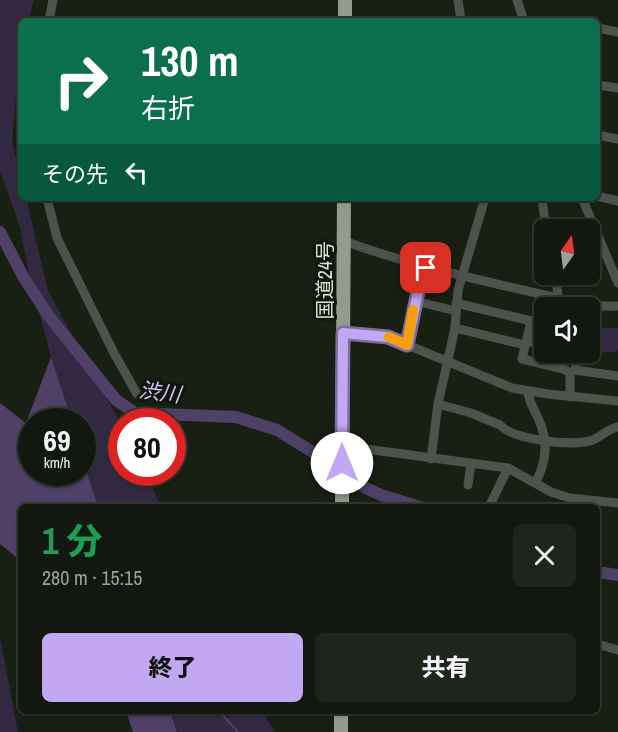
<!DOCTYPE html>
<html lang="ja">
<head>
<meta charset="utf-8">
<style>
	body { margin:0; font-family:"Archivo Narrow","Noto Sans JP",sans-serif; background:#1f251d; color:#f1f3f6; height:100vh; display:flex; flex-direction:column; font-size:22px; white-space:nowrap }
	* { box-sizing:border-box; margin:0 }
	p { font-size:20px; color:#9ca09e }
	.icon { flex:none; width:33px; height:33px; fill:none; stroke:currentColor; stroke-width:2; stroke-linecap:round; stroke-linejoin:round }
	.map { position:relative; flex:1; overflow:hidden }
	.drawer { position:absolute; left:18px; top:504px; width:582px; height:210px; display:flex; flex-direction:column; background:#12180f; border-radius:9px; box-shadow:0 2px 4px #0004,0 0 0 2px #31372f }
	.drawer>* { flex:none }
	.banner { position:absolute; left:18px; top:18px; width:582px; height:183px; border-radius:9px; box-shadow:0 2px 4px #0004,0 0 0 2px #31372f; background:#0b6e4f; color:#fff; overflow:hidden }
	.needle { width:39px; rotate:14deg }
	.fabs { position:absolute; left:534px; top:219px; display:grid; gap:12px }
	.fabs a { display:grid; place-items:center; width:66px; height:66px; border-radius:9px; background:#12180f; box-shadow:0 2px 4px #0004,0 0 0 2px #31372f; font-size:30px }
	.speed { position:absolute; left:18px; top:408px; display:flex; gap:12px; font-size:30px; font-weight:700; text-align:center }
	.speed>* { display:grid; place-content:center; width:78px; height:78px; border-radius:50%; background:#12180f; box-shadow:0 2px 4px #0004,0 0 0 2px #31372f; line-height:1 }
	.speed small { font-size:15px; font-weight:400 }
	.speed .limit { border:9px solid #d22; background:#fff; color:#111 }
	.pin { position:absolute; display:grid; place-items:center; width:51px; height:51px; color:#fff; margin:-26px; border-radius:12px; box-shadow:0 3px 9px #0006 }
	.me { position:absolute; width:66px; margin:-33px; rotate:0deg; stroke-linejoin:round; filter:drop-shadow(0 0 4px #0008) }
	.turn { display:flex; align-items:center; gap:21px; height:126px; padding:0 24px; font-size:27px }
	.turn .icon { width:78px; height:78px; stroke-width:2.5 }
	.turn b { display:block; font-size:42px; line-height:51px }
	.then { display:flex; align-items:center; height:57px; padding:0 24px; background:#0003; gap:12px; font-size:22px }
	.round { display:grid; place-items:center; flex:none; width:63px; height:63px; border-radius:9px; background:#1f251d }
	.headline { display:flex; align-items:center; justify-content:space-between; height:102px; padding:0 24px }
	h1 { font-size:36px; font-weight:800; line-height:45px; color:#1e9e55 }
	.action { display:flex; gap:12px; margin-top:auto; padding:12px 24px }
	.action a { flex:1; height:69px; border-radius:9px; background:#c2a8f3; color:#111; font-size:24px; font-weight:800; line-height:69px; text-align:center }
	.action a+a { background:#1f251d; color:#f1f3f6 }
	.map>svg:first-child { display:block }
	.green { fill:#312841 }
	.water { fill:#4e4066 }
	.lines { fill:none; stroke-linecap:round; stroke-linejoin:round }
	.stream { stroke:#4e4066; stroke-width:2 }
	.river { stroke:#4e4066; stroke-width:12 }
	.minor { stroke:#4e524c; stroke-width:9 }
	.highway { stroke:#929c8c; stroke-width:14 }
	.route-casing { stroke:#7e6d9e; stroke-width:15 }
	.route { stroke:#c2a8f3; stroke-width:10 }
	.slow { stroke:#f59e0b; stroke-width:10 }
	.labels { text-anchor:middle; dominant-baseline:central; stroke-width:6; stroke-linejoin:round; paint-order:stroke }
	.street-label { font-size:20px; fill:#dee3db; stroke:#0f170b }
	.water-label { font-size:21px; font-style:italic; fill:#d9c7fc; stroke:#0f170b }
</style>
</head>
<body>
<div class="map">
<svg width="618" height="732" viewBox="0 0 618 732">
	<rect width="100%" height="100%" fill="#182014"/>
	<g class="green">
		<path d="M0 0H34L28 21H21V43L12 142 21 178V198H26L48 291 121 424 122 472 146 473 161 507H98L82 460V422L72 421 51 357 29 274 20 227 0 171Z"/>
		<path d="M590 328H618V350L614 352 581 353 590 352Z"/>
		<path d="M0 637 18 732H0Z"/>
		<path d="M170 711H262L275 732H177Z"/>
	</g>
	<g class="water">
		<path d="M51 357 72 421 32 422V472H82L83 460 98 507H21V561L0 544V403L26 423Z"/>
		<path d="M126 711H170L177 732H133Z"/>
	</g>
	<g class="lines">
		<path class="stream" d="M219 711 238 732"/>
		<g class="river">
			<path d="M0 232 24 278 48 315 116 400 135 413 236 417 277 430 332 464 366 488 381 495 420 507"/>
			<path d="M597 572 618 575"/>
		</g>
		<g class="minor">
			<path d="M458 0 461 21"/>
			<path d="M517 0 524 21"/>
			<path d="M49 21 53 0"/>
			<path d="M597 28 618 32"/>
			<path d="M597 85 618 88"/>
			<path d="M597 135 618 139"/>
			<path d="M597 196 618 201"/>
			<path d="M47 198 57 238 114 353 137 394"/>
			<path d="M542 198 546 230"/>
			<path d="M582 198 618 283"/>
			<path d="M344 241C407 264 471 278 536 293 563 299 590 308 618 306"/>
			<path d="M556 274 558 297"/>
			<path d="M415 301 456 311"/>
			<path d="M456 303 531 321"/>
			<path d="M544 325 531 321 522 359 564 369 570 373"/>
			<path d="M455 328 525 345"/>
			<path d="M343 333 388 337 512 388 548 394 618 401"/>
			<path d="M527 341 544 345"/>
			<path d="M407 345 423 267"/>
			<path d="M575 370 618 376"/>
			<path d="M528 392C529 402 534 409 538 418 549 441 547 462 535 483"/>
			<path d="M570 397V373L575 370 578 352"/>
			<path d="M438 404 471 413 500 425C514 440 573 447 593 440 602 436 608 429 618 427"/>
			<path d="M343 446 508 468 551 492 570 498 618 503"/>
			<path d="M431 459 438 404 455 328 458 290 485 198"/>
			<path d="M468 485 471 463"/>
			<path d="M489 507 508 468"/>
			<path d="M597 644 618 650"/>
		</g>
		<g class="highway">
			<path d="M345 21V0"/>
			<path d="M342 507 344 198"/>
			<path d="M341 732V711"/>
		</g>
	</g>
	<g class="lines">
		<defs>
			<path id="route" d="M342 463 343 333 388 337 407 345 423 267 426 268"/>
		</defs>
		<use href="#route" class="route-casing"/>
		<use href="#route" class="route"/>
		<path class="slow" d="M389 337 407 345 413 310"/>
	</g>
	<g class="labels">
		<g class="street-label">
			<text transform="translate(324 280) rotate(-90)">国道24号</text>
		</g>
		<g class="water-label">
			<text transform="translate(160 392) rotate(7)">渋川</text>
		</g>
	</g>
</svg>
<div class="fabs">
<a><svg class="needle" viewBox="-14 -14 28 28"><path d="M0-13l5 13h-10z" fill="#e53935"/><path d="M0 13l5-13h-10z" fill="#9ca09e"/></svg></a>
<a><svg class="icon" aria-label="sound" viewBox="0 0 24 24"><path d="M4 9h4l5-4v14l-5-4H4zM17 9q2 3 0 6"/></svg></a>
</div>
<div class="speed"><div>69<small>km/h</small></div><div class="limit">80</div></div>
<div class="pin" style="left:426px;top:268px;background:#d93025"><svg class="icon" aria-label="arrive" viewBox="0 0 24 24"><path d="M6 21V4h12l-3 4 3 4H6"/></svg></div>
<svg class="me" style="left:342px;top:463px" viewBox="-20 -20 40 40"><circle r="19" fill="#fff"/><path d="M0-13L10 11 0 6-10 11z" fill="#c2a8f3"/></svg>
<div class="banner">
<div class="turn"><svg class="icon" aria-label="right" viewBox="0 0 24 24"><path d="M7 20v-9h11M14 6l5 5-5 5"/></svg><div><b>130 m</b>右折</div></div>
<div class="then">その先<svg class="icon" aria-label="left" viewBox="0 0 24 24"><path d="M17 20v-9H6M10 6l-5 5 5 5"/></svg></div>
</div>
<section class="drawer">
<div class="headline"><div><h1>1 分</h1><p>280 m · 15:15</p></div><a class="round"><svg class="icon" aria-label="close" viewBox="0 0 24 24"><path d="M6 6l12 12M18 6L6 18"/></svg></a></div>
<div class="action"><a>終了</a><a>共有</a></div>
</section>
</div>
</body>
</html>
